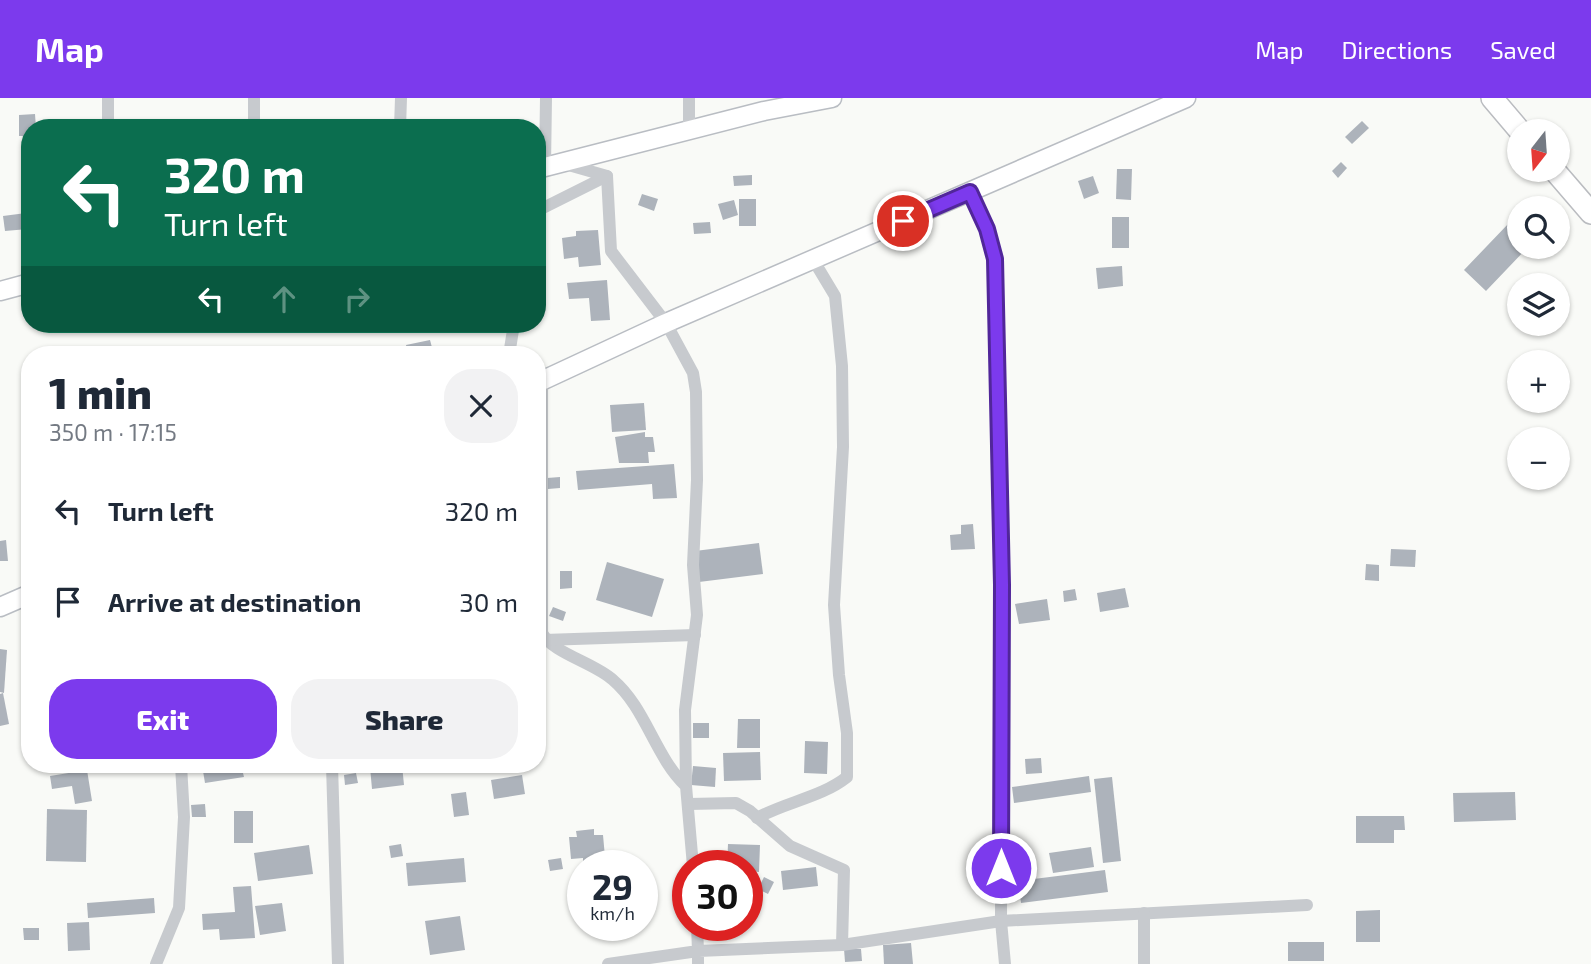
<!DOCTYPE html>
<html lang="en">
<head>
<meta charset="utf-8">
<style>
	body { margin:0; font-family:"Exo 2",sans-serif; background:#f2f2f3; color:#1f2937; height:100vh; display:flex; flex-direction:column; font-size:26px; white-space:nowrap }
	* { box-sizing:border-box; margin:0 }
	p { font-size:23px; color:#747a83 }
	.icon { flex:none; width:38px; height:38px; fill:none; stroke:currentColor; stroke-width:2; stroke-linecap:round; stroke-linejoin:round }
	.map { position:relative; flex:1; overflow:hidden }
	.side { position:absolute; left:21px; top:248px; width:525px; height:427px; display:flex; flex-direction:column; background:#fff; border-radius:28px; box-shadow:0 2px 5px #0004 }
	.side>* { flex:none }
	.guide { position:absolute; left:21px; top:21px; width:525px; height:214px; border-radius:28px; box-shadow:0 2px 5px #0004; background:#0b6e4f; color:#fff; overflow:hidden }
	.needle { width:46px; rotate:197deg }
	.buttons { position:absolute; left:1507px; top:21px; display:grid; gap:14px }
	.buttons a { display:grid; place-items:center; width:63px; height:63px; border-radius:50%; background:#fff; box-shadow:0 2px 5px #0004; font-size:35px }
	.speed { position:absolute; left:567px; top:752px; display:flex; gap:14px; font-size:35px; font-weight:700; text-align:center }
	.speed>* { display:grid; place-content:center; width:91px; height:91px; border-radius:50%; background:#fff; box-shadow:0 2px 5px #0004; line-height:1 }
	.speed small { font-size:18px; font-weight:400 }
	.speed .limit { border:10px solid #d22; background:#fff; color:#111 }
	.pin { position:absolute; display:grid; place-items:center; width:60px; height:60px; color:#fff; margin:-30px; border:4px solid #fff; border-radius:50%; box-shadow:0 2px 7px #0007 }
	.me { position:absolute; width:77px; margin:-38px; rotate:0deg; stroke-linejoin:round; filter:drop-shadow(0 0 5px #0008) }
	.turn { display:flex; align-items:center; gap:24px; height:147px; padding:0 28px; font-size:32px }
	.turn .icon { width:91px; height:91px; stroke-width:2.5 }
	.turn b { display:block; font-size:49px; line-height:60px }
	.lanes { display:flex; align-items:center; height:66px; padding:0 28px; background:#0003; justify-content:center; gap:35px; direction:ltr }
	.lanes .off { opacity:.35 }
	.round { display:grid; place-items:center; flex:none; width:74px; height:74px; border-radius:28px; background:#f2f2f3 }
	.headline { display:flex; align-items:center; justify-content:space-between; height:119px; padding:0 28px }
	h1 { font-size:42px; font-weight:800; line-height:52px }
	.button { display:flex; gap:14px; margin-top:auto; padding:14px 28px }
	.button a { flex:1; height:80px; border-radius:28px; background:#7c3aed; color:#fff; font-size:28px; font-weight:800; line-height:80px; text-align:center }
	.button a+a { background:#f2f2f3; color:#1f2937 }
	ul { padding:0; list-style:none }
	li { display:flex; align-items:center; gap:21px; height:91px; padding:0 28px }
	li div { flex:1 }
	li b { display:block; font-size:26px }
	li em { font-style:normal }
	header { display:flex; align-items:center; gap:42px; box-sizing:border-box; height:98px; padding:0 35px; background:#7c3aed; color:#fff }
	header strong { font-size:33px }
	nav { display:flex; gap:38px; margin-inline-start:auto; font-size:24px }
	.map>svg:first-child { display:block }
	.building { fill:#adb3bb }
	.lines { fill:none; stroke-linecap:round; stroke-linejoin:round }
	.secondary-casing { stroke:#b9bdc3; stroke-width:21 }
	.trunk-casing { stroke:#babcc0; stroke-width:24 }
	.minor { stroke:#c7cace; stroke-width:12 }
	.secondary { stroke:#fff; stroke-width:18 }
	.trunk { stroke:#fff; stroke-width:21 }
	.route-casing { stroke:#51269a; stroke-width:18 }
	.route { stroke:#7c3aed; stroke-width:12 }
</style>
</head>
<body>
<header>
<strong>Map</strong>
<nav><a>Map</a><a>Directions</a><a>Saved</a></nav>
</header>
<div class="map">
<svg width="1591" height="866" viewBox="0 0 1591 866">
	<rect width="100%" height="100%" fill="#f9faf7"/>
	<g class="building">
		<path d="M35 16 36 30H30V38H19V17Z"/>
		<path d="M1362 23 1369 30 1352 46 1345 39Z"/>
		<path d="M1341 64 1347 70 1338 80 1332 73Z"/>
		<path d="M1117 71H1132L1131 102 1116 101Z"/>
		<path d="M23 72H30V99L22 98Z"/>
		<path d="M752 77V87L734 88 733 78Z"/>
		<path d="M1093 78 1099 95 1084 101 1078 83Z"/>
		<path d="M642 96 658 101 654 113 638 107Z"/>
		<rect x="739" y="101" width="17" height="27"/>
		<path d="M734 102 738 117 723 122 718 106Z"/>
		<path d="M26 115 28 131 5 133 3 118Z"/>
		<rect x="1112" y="119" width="17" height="31"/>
		<path d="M710 124 711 135 694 136 693 125Z"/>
		<path d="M1509 125 1519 134V149H1528L1486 193 1464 172Z"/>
		<path d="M598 132 601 167 579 169 578 159 564 161 562 140 576 138V133Z"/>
		<path d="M1122 168 1123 188 1098 191 1096 170Z"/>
		<path d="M607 182 610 222 591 223 589 200 569 201 567 185Z"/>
		<path d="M430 242 434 257H408L406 247Z"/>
		<path d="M644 305 646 332 612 334 610 307Z"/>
		<path d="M645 334V339H653L655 354H648L649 365H619L615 339Z"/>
		<path d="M674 366 677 400 653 401 652 386 578 392 576 373Z"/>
		<path d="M560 379V390L548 391 547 380Z"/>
		<path d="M973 426 975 451 951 452 950 437 961 436V427Z"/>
		<path d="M6 442 8 463H0V443Z"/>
		<path d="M759 445 763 476 699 484 695 453Z"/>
		<path d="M1391 451 1416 452 1415 469 1390 468Z"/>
		<path d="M607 464 664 481 652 519 596 502Z"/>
		<path d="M1366 466 1379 467V483L1365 482Z"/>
		<path d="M560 473H572V490L560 491Z"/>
		<path d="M1125 490 1129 509 1100 514 1097 495Z"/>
		<path d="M1075 491 1077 502 1064 504 1063 493Z"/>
		<path d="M1047 501 1050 522 1019 526 1015 506Z"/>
		<path d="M553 509 566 514 563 523 549 518Z"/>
		<path d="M0 551 7 552 4 595 0 594Z"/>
		<path d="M3 595 9 626 0 628V596Z"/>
		<path d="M738 621H760V650H737Z"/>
		<rect x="693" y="625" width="16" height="15"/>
		<path d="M805 643 828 644 827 676 804 675Z"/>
		<path d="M760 654 761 682 724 683 723 655Z"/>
		<path d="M1041 660 1042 675 1026 676 1025 661Z"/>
		<path d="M202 667H241L244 679 205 685Z"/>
		<path d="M402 667 404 687 372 691 370 669Z"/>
		<path d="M693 668 716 670 715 689 691 687Z"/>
		<path d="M87 672 92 703 75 706 72 688 52 691 50 678Z"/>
		<path d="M356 675 358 685 345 687 344 677Z"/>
		<path d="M522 677 525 696 494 701 491 682Z"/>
		<path d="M1089 678 1091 694 1014 705 1012 689Z"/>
		<path d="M1112 679 1121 763 1103 765 1094 681Z"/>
		<path d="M466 694 469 717 454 719 451 696Z"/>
		<path d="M1515 694 1516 722 1454 724 1453 695Z"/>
		<path d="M205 706 206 719H192L191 707Z"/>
		<path d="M47 711 87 712 86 764 46 763Z"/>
		<rect x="234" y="713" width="19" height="32"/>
		<path d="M1356 718H1404L1405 732H1394V745H1356Z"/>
		<path d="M594 731V737H603L605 759H597V764L583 766V760L571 761 569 739H577L576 733Z"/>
		<path d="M401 746 403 758 391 760 389 748Z"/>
		<path d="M728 746 760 747 759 774 747 773V768H727Z"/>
		<path d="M309 747 313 776 258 783 254 755Z"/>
		<path d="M1091 749 1094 769 1053 775 1049 755Z"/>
		<path d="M464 760 466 784 408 788 406 765Z"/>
		<path d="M561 760 563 771 550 773 548 762Z"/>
		<path d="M816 769 818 788 783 792 781 773Z"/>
		<path d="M1105 772 1108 794 1021 805 1018 783Z"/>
		<path d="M764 779 774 784 768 796 758 791Z"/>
		<path d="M251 788 255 840 220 842 219 831 203 832 202 816 235 814 233 789Z"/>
		<path d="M154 800 155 815 88 820 87 805Z"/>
		<path d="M282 805 286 833 260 837 255 808Z"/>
		<path d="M1380 812V844H1356V813Z"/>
		<path d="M460 818 465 852 430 857 425 823Z"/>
		<path d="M89 824 90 852 68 853 67 825Z"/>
		<path d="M23 830H39V842H24Z"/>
		<rect x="1288" y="844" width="36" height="19"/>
		<path d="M911 845 913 866H884L883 847Z"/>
		<path d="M844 851H861L862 863 845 864Z"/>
	</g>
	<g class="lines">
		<defs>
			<g id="secondary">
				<path d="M537 71 764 13 832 0"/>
				<path d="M0 193 30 185"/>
				<path d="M537 285 666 225 1186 0"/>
				<path d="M0 509 30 496"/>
			</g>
			<g id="trunk">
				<path d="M1492 0 1520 33"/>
				<path d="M1554 72 1591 115"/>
			</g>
		</defs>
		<use href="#secondary" class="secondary-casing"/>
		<use href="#trunk" class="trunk-casing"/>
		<g class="minor">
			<path d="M108 30V0"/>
			<path d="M254 30V0"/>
			<path d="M400 30 401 0"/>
			<path d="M689 32V0"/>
			<path d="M545 69 546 0"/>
			<path d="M607 78 611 153 666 225 693 275 696 294 697 382 693 467 697 517 685 612 686 688"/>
			<path d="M970 94 987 131 995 161 998 224 1002 487 1001 823 1005 866"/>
			<path d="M537 113 607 78 565 66"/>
			<path d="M509 257 514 226"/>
			<path d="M542 283V535C552 555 595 565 613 582 646 610 655 659 686 688L693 768"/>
			<path d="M544 542 695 537"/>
			<path d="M332 667 338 866"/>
			<path d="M689 706 736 705 750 713 790 748 844 772 842 847"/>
			<path d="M757 720C786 704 822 699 847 679V635L839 577 834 507 843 349 842 268 835 198 814 163"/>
			<path d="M156 866 179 810 184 719 181 667"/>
			<path d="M608 866 698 853 697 828"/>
			<path d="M698 866V853L842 847 1001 823 1307 807"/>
			<path d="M1144 866V815"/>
		</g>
		<use href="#secondary" class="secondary"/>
		<use href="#trunk" class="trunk"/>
	</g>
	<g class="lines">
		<defs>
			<path id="route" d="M903 123 970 94 987 131 995 161 1002 487 1001 770"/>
		</defs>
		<use href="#route" class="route-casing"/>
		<use href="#route" class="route"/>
	</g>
</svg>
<div class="buttons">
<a><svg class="needle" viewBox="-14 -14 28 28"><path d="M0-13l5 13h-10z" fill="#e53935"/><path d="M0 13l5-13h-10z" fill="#747a83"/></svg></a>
<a><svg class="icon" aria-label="search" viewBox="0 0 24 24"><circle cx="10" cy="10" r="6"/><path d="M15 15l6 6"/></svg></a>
<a><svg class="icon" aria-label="layers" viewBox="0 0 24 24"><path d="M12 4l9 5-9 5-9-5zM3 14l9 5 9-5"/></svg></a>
<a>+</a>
<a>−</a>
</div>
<div class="speed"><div>29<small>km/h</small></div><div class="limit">30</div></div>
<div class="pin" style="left:903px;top:123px;background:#d93025"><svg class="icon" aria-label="arrive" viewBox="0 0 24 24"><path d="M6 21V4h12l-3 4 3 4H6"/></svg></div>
<svg class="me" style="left:1001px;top:770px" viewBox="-20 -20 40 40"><circle r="17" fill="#7c3aed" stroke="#fff" stroke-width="3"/><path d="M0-11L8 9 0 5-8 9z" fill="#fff"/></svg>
<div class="guide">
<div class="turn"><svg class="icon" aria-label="left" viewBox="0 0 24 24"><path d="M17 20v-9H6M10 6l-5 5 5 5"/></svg><div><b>320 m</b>Turn left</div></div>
<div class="lanes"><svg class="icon" aria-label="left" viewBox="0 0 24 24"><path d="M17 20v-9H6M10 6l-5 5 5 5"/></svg><svg class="icon off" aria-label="ahead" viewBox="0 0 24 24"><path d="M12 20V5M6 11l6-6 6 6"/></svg><svg class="icon off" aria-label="right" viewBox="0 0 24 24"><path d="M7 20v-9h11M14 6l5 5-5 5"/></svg></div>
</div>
<section class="side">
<div class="headline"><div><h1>1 min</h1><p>350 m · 17:15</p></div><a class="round"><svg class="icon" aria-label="close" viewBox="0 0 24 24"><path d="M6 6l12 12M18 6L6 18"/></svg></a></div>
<ul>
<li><svg class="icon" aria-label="left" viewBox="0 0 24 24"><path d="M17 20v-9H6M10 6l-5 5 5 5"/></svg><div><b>Turn left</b></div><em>320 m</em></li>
<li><svg class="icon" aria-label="arrive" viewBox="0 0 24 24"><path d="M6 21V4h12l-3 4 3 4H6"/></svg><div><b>Arrive at destination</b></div><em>30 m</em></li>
</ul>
<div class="button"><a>Exit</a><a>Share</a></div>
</section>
</div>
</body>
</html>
